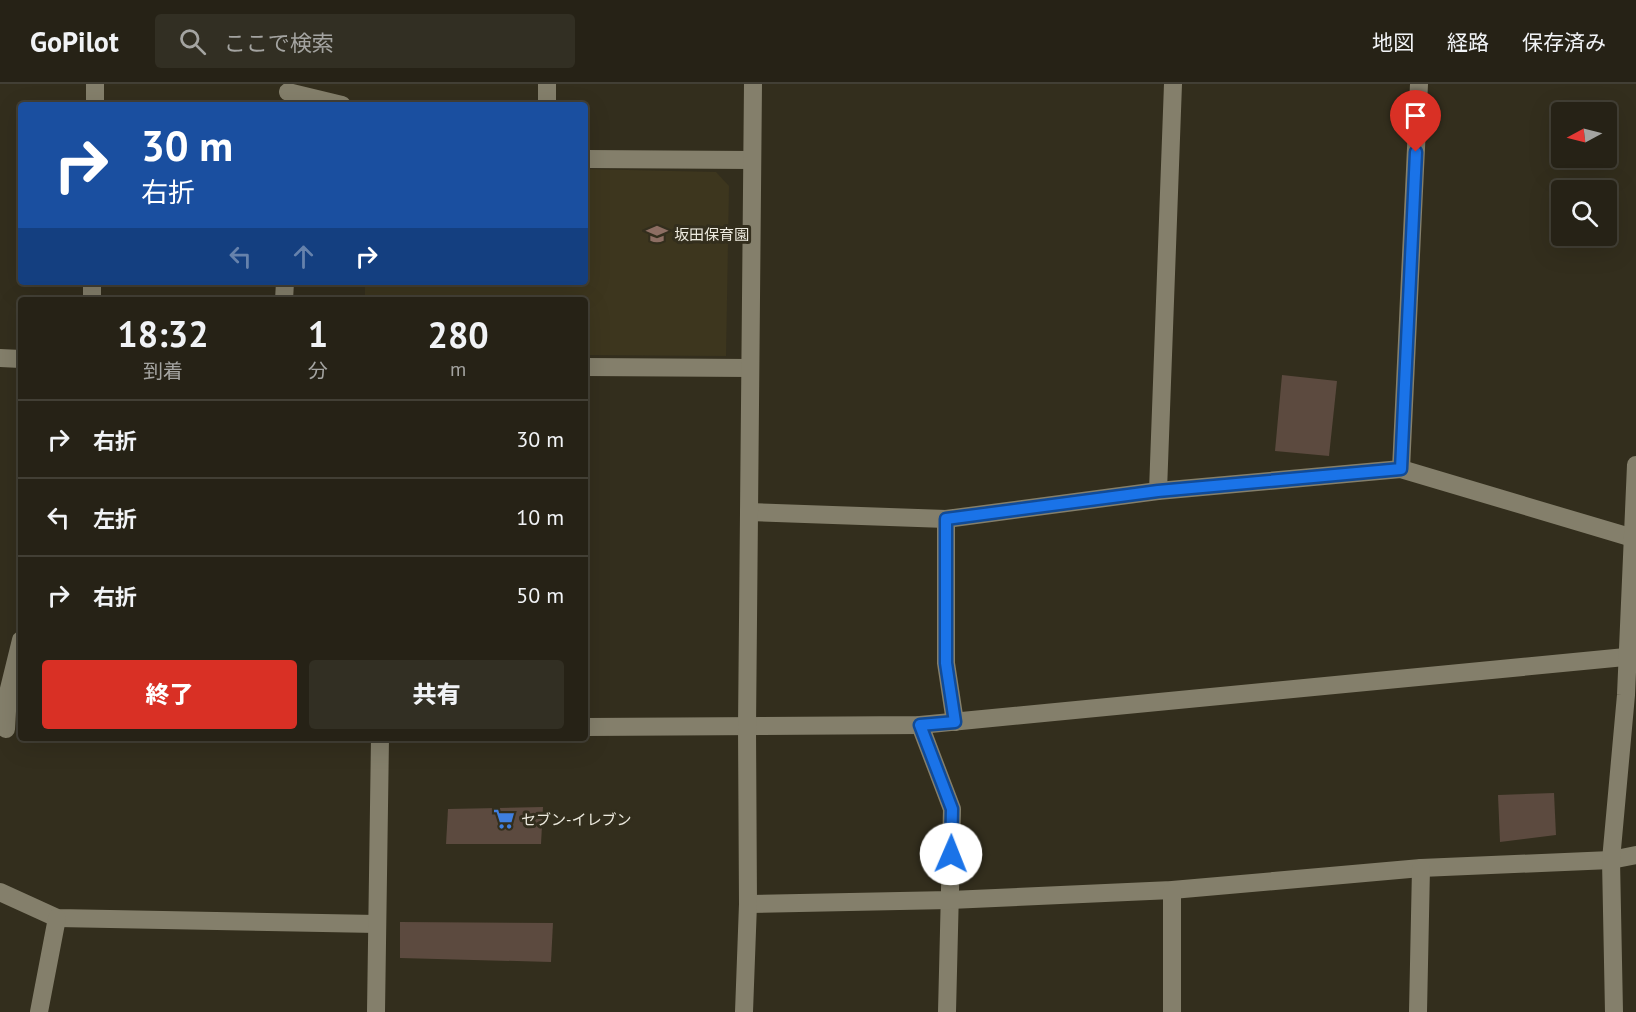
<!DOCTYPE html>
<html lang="ja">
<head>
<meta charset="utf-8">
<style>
	body { margin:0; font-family:"PT Sans","Noto Sans JP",sans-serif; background:#322f23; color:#f1f3f6; height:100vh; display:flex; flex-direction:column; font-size:22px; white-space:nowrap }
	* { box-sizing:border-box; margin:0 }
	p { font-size:20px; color:#a4a4a1 }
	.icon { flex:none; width:33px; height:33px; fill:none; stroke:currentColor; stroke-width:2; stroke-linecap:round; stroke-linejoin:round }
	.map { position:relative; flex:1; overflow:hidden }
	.side { position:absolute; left:18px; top:213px; width:570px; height:444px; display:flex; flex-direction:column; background:#262216; border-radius:6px; box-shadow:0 6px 24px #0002,0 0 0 2px #423f35 }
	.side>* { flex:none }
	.banner { position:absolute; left:18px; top:18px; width:570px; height:183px; border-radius:6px; box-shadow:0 6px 24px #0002,0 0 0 2px #423f35; background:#1a4fa0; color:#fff; overflow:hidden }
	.needle { width:39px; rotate:263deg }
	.buttons { position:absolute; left:1551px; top:18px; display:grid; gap:12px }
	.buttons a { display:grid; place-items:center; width:66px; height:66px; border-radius:6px; background:#262216; box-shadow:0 6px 24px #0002,0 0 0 2px #423f35; font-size:30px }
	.pin { position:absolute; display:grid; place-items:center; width:51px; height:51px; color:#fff; margin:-62px -26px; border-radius:50% 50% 50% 0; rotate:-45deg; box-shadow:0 0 6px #0007 }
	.pin .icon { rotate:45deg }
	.me { position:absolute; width:66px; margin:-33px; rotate:1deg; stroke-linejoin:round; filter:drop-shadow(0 0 4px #0008) }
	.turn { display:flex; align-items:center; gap:21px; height:126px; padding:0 24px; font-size:27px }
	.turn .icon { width:78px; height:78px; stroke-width:2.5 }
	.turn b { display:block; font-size:42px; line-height:51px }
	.lanes { display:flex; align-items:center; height:57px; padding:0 24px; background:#0003; justify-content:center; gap:30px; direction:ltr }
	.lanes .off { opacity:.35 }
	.eta { display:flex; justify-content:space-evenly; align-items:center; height:102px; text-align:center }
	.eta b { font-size:36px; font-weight:800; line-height:42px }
	.cta { display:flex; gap:12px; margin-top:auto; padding:12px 24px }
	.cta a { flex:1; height:69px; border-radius:6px; background:#d93025; color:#fff; font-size:24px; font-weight:800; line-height:69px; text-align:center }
	.cta a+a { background:#322f23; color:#f1f3f6 }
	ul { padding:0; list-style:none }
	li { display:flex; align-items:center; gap:18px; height:78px; padding:0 24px; border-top:2px solid #423f35 }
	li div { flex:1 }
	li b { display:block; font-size:22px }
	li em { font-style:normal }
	header { display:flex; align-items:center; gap:36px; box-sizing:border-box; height:84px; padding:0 30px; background:#262216; border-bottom:2px solid #423f35 }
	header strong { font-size:28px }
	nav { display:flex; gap:33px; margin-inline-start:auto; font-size:21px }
	.search { width:420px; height:54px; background:#322f23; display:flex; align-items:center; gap:15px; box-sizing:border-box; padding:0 21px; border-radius:6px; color:#a4a4a1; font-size:22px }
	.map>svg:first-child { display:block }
	.built { fill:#3d361e }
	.building { fill:#5c4a3f }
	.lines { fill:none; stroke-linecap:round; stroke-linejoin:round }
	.minor { stroke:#847f6b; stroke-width:18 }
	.route-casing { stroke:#114b97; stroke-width:15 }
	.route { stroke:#1a73e8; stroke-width:10 }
	.labels { text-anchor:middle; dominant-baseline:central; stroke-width:6; stroke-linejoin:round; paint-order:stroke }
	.poi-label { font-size:15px; fill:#edeadf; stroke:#332e1d; text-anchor:start }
</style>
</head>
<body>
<header>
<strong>GoPilot</strong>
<div class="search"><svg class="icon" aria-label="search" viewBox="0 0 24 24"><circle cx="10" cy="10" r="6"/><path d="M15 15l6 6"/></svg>ここで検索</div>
<nav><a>地図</a><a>経路</a><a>保存済み</a></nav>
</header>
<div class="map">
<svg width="1636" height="928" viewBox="0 0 1636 928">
	<rect width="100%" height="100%" fill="#332e1d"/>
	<path class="built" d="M585 85 716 88 729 102 726 272 585 271V216H365V198H585Z"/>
	<g class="building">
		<path d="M1282 291 1337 297 1329 372 1275 367Z"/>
		<path d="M1554 709 1556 751 1500 758 1498 711Z"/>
		<path d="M543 723 541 760H446L448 725Z"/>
		<path d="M400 838 553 839 551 878 400 874Z"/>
	</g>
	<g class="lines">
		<g class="minor">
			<path d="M288 8 342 21"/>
			<path d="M95 21V0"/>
			<path d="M547 21V0"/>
			<path d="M585 75 752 76"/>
			<path d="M92 216V198"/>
			<path d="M284 216 285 198"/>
			<path d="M0 274 21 275"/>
			<path d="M585 283 750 284"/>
			<path d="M1401 385 1419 0"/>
			<path d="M1158 407 1173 0"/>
			<path d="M749 428 946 435 1158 407 1401 385 1633 454"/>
			<path d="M946 435V579L955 638"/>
			<path d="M920 641 952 725 947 928"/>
			<path d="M585 643 920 641 1636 572"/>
			<path d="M6 645 8 609 21 556"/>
			<path d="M0 808 57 834 377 840"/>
			<path d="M748 820 950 816 1172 806 1421 784 1611 776 1636 771"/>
			<path d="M39 928 57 834"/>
			<path d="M376 928 380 654"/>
			<path d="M744 928 748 820 747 643 753 0"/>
			<path d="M1172 928V806"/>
			<path d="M1418 928 1421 784"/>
			<path d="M1614 928 1611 776 1626 611 1636 381"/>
		</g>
	</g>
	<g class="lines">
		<defs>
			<path id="route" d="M951 770 952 725 920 641 955 638 946 579V435L1158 407 1401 385 1416 68"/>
		</defs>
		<use href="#route" class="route-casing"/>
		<use href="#route" class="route"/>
	</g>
	<defs>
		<symbol id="school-bare" viewBox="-9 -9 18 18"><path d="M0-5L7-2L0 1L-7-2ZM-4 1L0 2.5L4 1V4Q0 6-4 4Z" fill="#8d6e63" stroke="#332e1d" stroke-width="2.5" paint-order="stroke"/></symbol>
		<symbol id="supermarket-bare" viewBox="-9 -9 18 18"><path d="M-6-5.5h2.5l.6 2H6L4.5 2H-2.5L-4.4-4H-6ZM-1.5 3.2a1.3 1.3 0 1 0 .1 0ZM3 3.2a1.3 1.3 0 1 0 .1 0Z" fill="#3f7fe0" stroke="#332e1d" stroke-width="2.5" paint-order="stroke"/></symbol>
	</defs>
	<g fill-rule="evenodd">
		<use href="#school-bare" x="642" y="135" width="30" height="30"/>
		<use href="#supermarket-bare" x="489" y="720" width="30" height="30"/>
	</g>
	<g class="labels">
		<g class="poi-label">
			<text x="674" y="150">坂田保育園</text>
			<text x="521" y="735">セブン-イレブン</text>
		</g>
	</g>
</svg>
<div class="buttons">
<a><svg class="needle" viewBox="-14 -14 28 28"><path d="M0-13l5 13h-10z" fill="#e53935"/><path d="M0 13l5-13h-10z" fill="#a4a4a1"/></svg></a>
<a><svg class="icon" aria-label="search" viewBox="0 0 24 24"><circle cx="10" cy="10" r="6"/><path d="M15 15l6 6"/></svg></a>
</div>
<div class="pin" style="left:1416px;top:68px;background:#d93025"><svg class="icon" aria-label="arrive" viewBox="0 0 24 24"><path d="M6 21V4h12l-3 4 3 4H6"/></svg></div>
<svg class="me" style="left:951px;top:770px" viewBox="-20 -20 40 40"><circle r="19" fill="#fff"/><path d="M0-13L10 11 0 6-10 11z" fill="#1a73e8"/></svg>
<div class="banner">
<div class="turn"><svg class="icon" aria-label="right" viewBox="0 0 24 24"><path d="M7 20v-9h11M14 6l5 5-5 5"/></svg><div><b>30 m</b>右折</div></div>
<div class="lanes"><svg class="icon off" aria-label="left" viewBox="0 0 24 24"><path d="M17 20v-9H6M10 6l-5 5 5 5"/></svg><svg class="icon off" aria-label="ahead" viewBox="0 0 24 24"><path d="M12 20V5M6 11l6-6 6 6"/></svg><svg class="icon" aria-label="right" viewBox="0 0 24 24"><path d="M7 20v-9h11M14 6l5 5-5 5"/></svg></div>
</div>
<section class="side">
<div class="eta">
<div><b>18:32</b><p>到着</p></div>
<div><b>1</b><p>分</p></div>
<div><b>280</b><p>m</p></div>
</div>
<ul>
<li><svg class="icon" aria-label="right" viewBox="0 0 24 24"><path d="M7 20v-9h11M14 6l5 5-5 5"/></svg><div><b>右折</b></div><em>30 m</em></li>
<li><svg class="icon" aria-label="left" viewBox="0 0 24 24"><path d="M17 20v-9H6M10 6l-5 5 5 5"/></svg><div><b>左折</b></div><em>10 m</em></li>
<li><svg class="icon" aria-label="right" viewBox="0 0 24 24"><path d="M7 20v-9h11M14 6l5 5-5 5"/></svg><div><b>右折</b></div><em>50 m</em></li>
</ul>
<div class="cta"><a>終了</a><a>共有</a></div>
</section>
</div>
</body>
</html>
